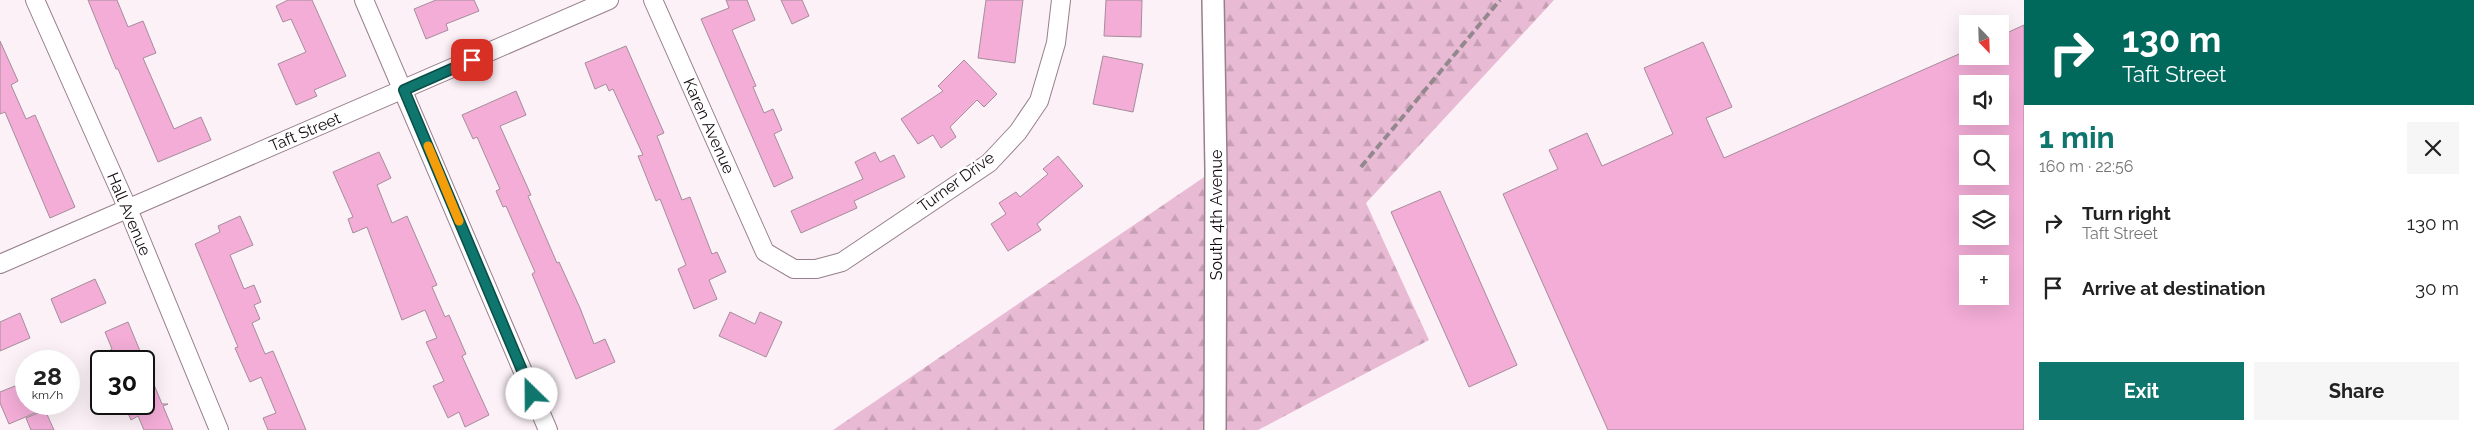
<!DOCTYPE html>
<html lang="en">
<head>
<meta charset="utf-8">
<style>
	body { margin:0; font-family:Raleway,sans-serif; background:#f6f6f6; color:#222; height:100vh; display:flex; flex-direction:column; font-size:19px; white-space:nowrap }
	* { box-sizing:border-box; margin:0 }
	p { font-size:16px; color:#767676 }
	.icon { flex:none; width:28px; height:28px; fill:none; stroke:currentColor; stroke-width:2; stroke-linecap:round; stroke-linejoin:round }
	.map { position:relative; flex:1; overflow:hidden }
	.drawer { display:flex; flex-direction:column; background:#fff; width:450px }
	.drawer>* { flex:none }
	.banner { background:#00695c; color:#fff; overflow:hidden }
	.needle { width:32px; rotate:157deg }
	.controls { position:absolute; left:1959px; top:15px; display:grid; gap:10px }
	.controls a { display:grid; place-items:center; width:50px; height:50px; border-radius:0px; background:#fff; box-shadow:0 5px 20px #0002; font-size:25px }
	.speed { position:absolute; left:15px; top:350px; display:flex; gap:10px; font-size:25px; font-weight:700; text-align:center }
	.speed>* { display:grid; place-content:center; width:65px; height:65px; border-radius:50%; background:#fff; box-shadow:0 5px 20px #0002; line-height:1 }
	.speed small { font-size:12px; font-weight:400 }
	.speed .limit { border:2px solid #111; border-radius:8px; background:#fff; color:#111 }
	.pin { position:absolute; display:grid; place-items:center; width:42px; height:42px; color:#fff; margin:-21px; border-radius:10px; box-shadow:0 2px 8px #0006 }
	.me { position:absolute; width:55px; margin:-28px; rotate:337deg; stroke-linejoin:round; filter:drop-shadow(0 0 4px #0008) }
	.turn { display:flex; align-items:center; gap:18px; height:105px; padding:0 15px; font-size:22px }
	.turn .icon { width:65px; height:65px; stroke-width:2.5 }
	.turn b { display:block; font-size:35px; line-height:42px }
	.round { display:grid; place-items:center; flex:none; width:52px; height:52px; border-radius:0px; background:#f6f6f6 }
	.summary { display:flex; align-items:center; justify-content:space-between; height:85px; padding:0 15px }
	h1 { font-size:30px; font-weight:700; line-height:38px; color:#0f766e }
	.primary-button { display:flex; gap:10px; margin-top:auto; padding:10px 15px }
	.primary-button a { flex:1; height:58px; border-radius:0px; background:#0f766e; color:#fff; font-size:20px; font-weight:700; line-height:58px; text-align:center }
	.primary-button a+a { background:#f6f6f6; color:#222 }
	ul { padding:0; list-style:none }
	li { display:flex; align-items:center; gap:15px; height:65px; padding:0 15px }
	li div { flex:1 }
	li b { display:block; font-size:19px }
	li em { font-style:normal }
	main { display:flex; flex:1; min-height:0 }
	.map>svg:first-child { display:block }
	.forest { fill:url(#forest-firs) }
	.building { fill:#f3add7; stroke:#a58d9a; fill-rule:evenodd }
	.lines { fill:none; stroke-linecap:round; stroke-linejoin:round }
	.minor-casing { stroke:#977f8c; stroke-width:20 }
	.tertiary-casing { stroke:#977f8c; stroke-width:24 }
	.minor { stroke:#fff; stroke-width:18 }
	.tertiary { stroke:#fff; stroke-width:21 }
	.rail { stroke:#92888d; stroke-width:4; stroke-dasharray:8 4; stroke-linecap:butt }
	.route-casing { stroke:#0a4d48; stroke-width:12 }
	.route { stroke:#0f766e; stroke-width:9 }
	.slow { stroke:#f59e0b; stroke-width:9 }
	.labels { text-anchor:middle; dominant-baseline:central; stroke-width:5; stroke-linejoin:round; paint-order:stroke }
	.street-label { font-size:16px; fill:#150c11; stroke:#fff }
</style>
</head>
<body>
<main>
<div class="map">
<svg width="2024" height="430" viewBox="0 0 2024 430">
	<defs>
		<pattern id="forest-firs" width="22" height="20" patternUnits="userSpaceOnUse" patternTransform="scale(1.25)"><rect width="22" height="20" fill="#e8bad4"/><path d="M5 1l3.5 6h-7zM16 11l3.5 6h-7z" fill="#c69fb5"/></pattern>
	</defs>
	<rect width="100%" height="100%" fill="#fcf1f7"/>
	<path class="forest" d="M1213 0H1554L1366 203 1429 340 1258 430H833L1216 169Z"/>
	<g class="building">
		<path d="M88 0H117L128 27 143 21 156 53 143 58 174 129 201 117 211 140 158 162 118 69H116Z"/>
		<path d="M288 0H312L346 76 314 90 317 96 296 105 278 64 306 52 291 19 283 22 276 6Z"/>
		<path d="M436 0H474L479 11 446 24 448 30 426 39 414 9Z"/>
		<path d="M726 0H747L755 20 732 30 756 86 753 87 764 113 773 109 782 130 774 134 793 178 774 187 701 19 729 8Z"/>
		<path d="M781 0H802L809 16 792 24Z"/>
		<path d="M986 0H1023L1015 63 978 58Z"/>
		<path d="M1106 0H1142L1141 37 1104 36Z"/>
		<path d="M2024 25V430H1608L1503 194 1558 169 1549 150 1587 133 1602 166 1673 134 1644 68 1703 42 1732 107 1706 118 1724 158 1968 50V56H2000V36ZM1968 84H2000V116H1968ZM1968 144H2000V176H1968ZM1968 204H2000V236H1968ZM1968 264H2000V296H1968Z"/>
		<path d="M0 41 18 81 11 85 26 119 35 115 75 207 50 218 5 112 0 114Z"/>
		<path d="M626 46 664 133 657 136 682 200 690 197 712 254 717 252 726 272 709 280 717 299 694 309 678 269 686 265 660 199 656 201 638 156 643 155 613 89 609 91 606 84 595 89 585 63Z"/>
		<path d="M1103 56 1143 64 1133 112 1093 104Z"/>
		<path d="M964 60 997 94 984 107 977 100 950 127 956 137 941 148 933 135 918 144 901 119 943 91 938 86Z"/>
		<path d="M516 91 526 115 500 126 531 195 528 196 557 263 559 262 580 308 594 344 605 339 615 362 576 379 532 274 535 272 506 206 503 207 496 191 500 189 477 137 473 139 462 115Z"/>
		<path d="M379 152 391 178 377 185 392 223 407 216 437 285 432 287 445 317 449 315 466 354 462 356 489 415 465 427 459 412 448 418 433 386 444 381 426 342 437 338 425 310 402 320 367 227 353 233 348 219 353 217 333 172Z"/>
		<path d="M875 152 880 162 894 155 905 177 854 201 857 208 801 233 791 211 863 179 855 162Z"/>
		<path d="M1058 156 1083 186 1037 224 1041 230 1008 251 991 224 1006 214 999 203 1016 192 1020 197 1048 174 1043 169Z"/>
		<path d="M1440 191 1517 365 1469 387 1391 212Z"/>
		<path d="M240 216 253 245 230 255 244 289 254 285 261 302 254 305 260 319 252 323 265 354 273 351 306 430H268L263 418 276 413 261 377 250 382 235 348 238 347 195 244 220 232 218 226Z"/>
		<path d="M95 279 106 303 61 323 51 299Z"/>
		<path d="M730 312 755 324 760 312 782 322 766 357 719 336Z"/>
		<path d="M20 313 30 338 0 351V322Z"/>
		<path d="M128 322 162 404H168L163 406 173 430H144L138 416 131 420 124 404H144V361H114L109 351 112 349 105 332Z"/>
		<path d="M15 386 23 404H56L9 424 0 403V392Z"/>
		<path d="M45 410 54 430H31L26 418Z"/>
	</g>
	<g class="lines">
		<defs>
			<g id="minor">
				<path d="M35 0 128 209 219 430"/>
				<path d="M364 0 548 430"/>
				<path d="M653 0 765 252 794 269H816L842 262 989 163 1018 132 1039 101 1056 43 1061 0"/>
				<path d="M0 264 609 0"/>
			</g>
			<path id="tertiary" d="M1213 0 1216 169 1215 430"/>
		</defs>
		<use href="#minor" class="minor-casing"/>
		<use href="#tertiary" class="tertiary-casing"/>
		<use href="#minor" class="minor"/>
		<use href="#tertiary" class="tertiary"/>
		<path class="rail" d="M1361 167 1500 0"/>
	</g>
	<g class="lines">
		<defs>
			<path id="route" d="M472 60 404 90 532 394"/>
		</defs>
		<use href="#route" class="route-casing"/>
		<use href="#route" class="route"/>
		<path class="slow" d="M428 146 459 221"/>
	</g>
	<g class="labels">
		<g class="street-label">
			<text transform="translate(709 126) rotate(66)">Karen Avenue</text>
			<text transform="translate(305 132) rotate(-23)">Taft Street</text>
			<text transform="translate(956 182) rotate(-36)">Turner Drive</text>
			<text transform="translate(129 214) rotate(67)">Hall Avenue</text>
			<text transform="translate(1216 215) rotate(-90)">South 4th Avenue</text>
		</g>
	</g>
</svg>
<div class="controls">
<a><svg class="needle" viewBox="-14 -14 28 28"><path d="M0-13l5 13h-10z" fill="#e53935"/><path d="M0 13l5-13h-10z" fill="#767676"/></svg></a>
<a><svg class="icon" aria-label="sound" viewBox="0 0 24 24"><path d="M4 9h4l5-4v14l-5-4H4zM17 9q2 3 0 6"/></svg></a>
<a><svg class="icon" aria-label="search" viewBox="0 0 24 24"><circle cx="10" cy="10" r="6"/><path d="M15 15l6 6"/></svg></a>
<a><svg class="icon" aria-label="layers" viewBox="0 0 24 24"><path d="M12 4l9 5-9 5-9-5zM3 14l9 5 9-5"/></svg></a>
<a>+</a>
</div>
<div class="speed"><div>28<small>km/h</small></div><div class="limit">30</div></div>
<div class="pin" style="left:472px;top:60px;background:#d93025"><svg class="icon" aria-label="arrive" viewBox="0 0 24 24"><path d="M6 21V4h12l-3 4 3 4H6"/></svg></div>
<svg class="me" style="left:532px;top:394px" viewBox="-20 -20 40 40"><circle r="19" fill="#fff"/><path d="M0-13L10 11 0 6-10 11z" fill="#0f766e"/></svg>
</div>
<section class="drawer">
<div class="banner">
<div class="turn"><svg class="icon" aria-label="right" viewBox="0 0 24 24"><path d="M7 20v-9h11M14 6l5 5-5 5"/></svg><div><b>130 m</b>Taft Street</div></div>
</div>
<div class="summary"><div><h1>1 min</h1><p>160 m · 22:56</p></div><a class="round"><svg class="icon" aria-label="close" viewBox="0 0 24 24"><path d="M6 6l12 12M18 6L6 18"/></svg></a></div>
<ul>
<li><svg class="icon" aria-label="right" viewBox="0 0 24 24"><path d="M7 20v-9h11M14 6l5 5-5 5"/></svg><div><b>Turn right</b><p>Taft Street</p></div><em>130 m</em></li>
<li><svg class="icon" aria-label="arrive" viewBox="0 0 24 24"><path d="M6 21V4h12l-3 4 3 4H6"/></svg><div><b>Arrive at destination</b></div><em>30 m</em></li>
</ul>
<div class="primary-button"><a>Exit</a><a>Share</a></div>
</section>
</main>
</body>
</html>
